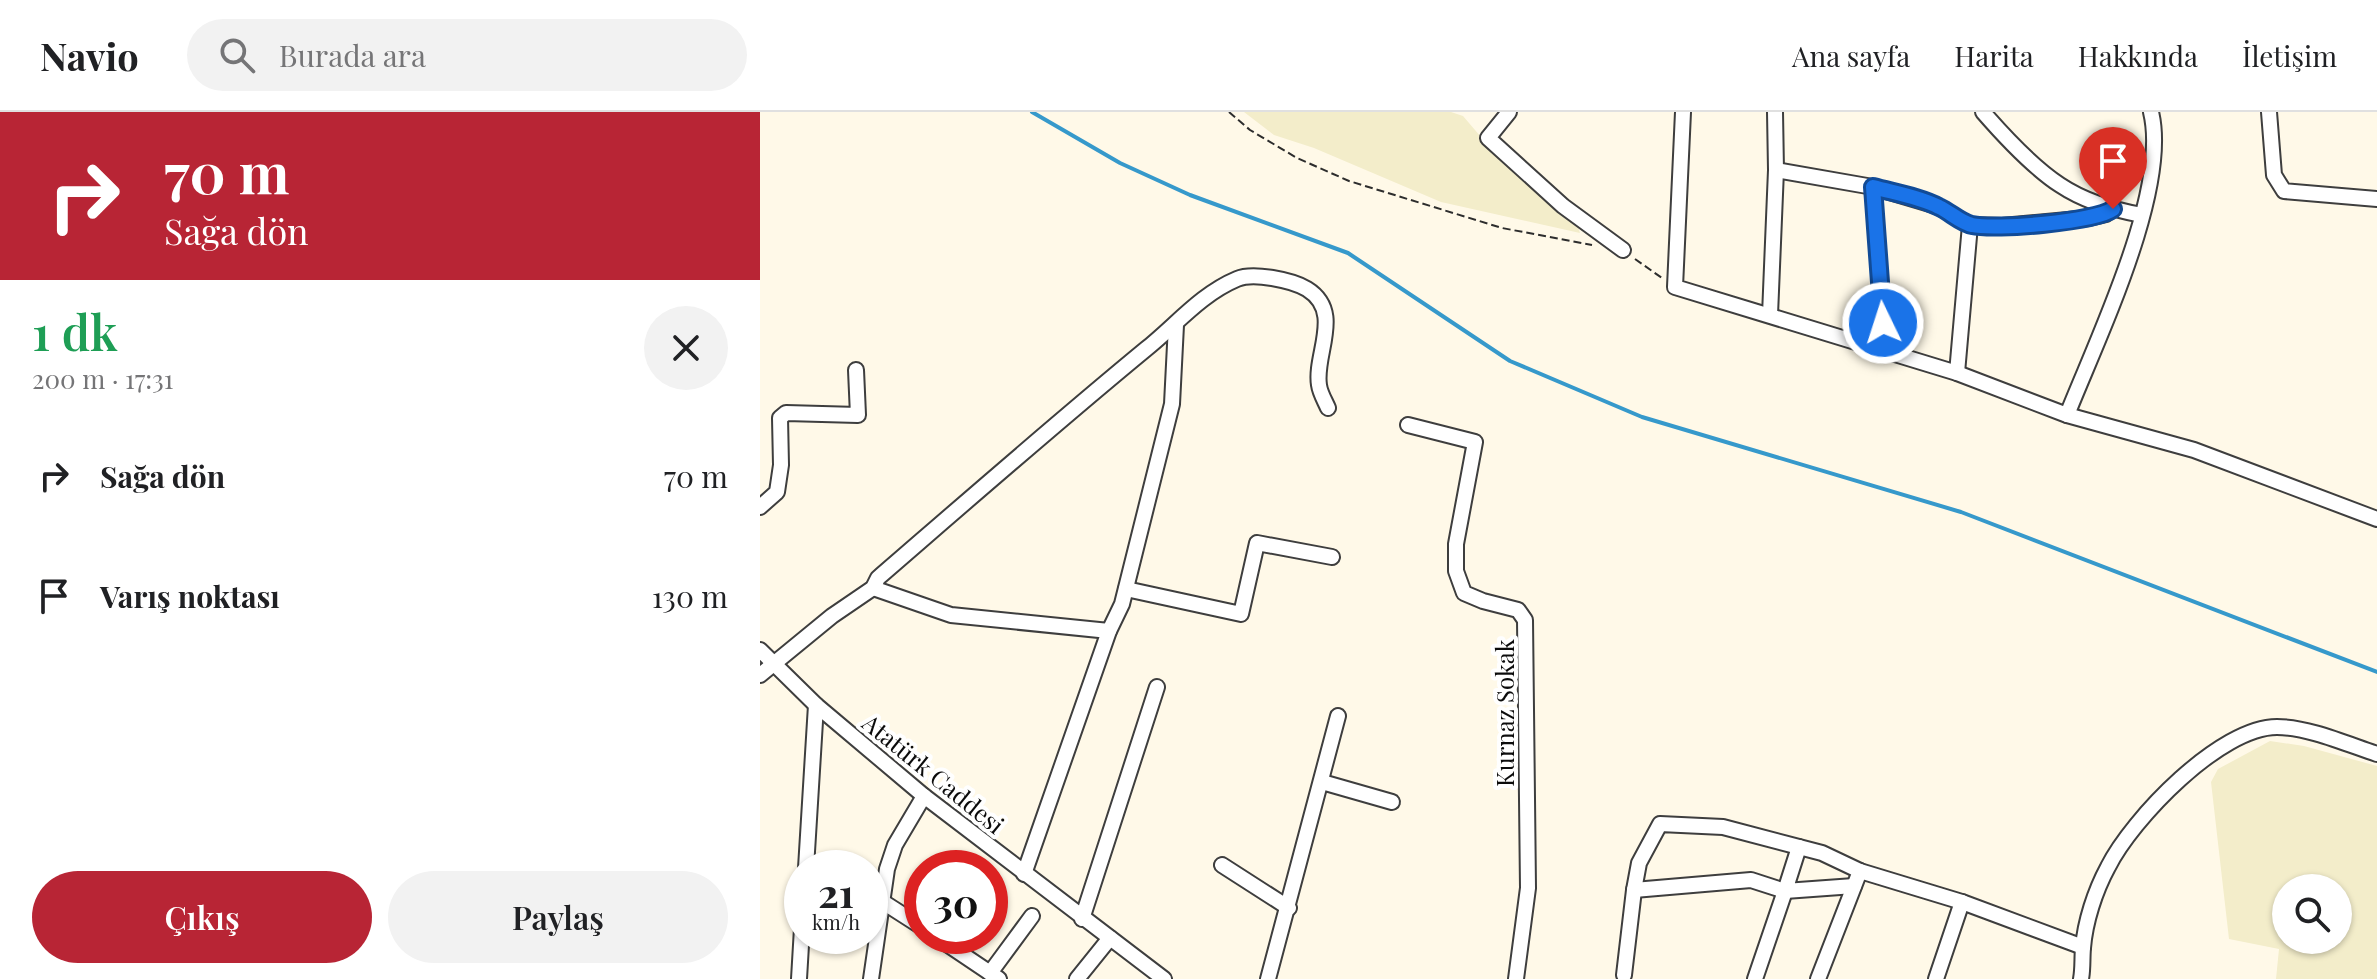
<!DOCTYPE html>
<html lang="tr">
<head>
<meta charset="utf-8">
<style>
	body { margin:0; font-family:"Playfair Display",serif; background:#f2f2f2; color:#202124; height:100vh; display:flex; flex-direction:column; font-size:30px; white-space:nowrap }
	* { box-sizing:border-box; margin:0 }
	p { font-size:26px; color:#757577 }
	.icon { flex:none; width:44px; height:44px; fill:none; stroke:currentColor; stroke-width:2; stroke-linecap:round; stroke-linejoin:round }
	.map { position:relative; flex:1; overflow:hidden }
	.details { display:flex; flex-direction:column; background:#fff; width:760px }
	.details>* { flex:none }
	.hud { background:#b82535; color:#fff; overflow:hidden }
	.buttons { position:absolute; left:1512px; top:762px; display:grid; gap:16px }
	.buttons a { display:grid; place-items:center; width:80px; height:80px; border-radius:50%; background:#fff; box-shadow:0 2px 6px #0004; font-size:40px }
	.speed { position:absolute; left:24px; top:738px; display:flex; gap:16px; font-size:40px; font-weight:700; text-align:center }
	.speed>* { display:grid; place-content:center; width:104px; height:104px; border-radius:50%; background:#fff; box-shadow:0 2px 6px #0004; line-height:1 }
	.speed small { font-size:20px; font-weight:400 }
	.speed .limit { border:12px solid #d22; background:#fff; color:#111 }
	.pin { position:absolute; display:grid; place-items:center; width:68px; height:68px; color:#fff; margin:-82px -34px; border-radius:50% 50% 50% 0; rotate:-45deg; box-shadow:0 0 8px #0007 }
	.pin .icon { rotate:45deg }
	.me { position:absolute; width:88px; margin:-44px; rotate:356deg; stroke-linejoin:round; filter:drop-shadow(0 0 6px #0008) }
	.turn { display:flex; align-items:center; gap:28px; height:168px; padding:0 32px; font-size:36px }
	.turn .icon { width:104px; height:104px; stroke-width:2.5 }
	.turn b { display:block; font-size:56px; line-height:68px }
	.round { display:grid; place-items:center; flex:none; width:84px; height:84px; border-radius:42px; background:#f2f2f2 }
	.summary { display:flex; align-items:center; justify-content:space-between; height:136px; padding:0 32px }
	h1 { font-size:48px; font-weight:600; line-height:60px; color:#1e9e55 }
	.action { display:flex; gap:16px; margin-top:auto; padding:16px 32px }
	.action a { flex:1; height:92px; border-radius:48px; background:#b82535; color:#fff; font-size:32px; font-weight:600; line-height:92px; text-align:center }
	.action a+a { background:#f2f2f2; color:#202124 }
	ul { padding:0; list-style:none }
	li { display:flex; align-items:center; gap:24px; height:120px; padding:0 32px }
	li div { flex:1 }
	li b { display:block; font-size:30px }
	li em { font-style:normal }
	header { display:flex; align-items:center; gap:48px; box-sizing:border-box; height:112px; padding:0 40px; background:#fff; border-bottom:2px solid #e0e0e0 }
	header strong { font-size:38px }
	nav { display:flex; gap:44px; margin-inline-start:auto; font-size:28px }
	.search { width:560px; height:72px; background:#f2f2f2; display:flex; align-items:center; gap:20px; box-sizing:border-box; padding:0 28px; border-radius:44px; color:#757577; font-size:30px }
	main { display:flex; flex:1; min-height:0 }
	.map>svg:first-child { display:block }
	.farmland { fill:#f3edca; fill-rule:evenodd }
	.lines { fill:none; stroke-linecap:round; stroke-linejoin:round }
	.stream { stroke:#3699cb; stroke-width:4 }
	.minor-casing { stroke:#3e3e3e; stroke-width:18 }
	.path { stroke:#2d2d2d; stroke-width:2; stroke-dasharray:8 4; stroke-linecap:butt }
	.minor { stroke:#fff; stroke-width:14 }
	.route-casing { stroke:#114b97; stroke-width:20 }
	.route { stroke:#1a73e8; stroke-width:14 }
	.labels { text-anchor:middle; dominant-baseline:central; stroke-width:8; stroke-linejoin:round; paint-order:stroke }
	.street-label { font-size:24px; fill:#0b0b0b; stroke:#fff }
</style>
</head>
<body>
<header>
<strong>Navio</strong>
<div class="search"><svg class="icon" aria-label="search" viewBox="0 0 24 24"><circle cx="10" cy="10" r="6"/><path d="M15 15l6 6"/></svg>Burada ara</div>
<nav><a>Ana sayfa</a><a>Harita</a><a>Hakkında</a><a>İletişim</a></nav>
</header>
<main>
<section class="details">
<div class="hud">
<div class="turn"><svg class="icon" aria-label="right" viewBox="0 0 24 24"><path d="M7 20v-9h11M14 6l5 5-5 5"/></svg><div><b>70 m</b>Sağa dön</div></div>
</div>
<div class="summary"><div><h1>1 dk</h1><p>200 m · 17:31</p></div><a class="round"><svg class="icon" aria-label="close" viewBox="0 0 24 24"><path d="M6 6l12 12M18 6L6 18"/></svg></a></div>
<ul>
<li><svg class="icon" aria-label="right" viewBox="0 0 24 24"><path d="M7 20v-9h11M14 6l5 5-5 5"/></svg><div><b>Sağa dön</b></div><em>70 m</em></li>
<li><svg class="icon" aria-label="arrive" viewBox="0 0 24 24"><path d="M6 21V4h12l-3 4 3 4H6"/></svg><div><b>Varış noktası</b></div><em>130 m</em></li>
</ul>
<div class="action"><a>Çıkış</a><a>Paylaş</a></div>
</section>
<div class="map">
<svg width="1617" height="867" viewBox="0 0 1617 867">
	<rect width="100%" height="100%" fill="#fff9e8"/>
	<g class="farmland">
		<path d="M484 0H691L703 4 727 32 817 112 820 121 681 90 554 36 514 23Z"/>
		<path d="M1510 629 1544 634 1617 654V867H1516L1519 837 1469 827 1451 670 1458 657ZM1578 776V828H1526V776Z"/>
	</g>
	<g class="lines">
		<path class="stream" d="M272 0 360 51 430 83 588 141 750 249 882 305 1201 400 1617 560"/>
		<defs>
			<g id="minor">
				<path d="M749 0 728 26 803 94 863 138"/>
				<path d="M923 0 915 175 1197 261 1307 303 1434 338 1617 407"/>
				<path d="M1223 0C1243 23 1274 56 1300 73 1324 89 1354 98 1382 103"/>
				<path d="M1509 0 1514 63 1524 79 1617 87"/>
				<path d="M1016 58 1113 75 1177 94 1210 113 1242 114 1329 106 1346 102 1353 97"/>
				<path d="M1113 75 1125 239"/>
				<path d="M1010 203 1016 58 1015 0"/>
				<path d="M1197 261 1210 113"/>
				<path d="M1307 303C1337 227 1410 78 1391 0"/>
				<path d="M648 313 715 330 696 432V459L704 481 723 489 758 498 765 508 768 776 756 867"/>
				<path d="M0 395 17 380 21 353 20 306 26 301 98 303 96 258"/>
				<path d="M113 476 191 503 349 519"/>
				<path d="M366 477 481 502 497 431 572 445"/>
				<path d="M0 538 56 593 164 684 404 867"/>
				<path d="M0 563 72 504 113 476 118 466C207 389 295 312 386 237 416 213 441 182 477 167 493 160 532 168 547 177 584 200 554 242 559 273 560 281 565 289 568 296"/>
				<path d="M562 670 632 690"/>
				<path d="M1039 735 1025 779 1094 774"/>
				<path d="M462 753 529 796"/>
				<path d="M46 756 56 593"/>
				<path d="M264 762 349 519 362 492 412 292 416 213"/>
				<path d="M123 790 162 815"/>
				<path d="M322 807 397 575"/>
				<path d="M175 824 239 867"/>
				<path d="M230 861 272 804"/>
				<path d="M864 863 874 778"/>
				<path d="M39 867 42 816"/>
				<path d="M111 867 127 757 135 733 164 684"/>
				<path d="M317 867 350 826"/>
				<path d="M508 867 578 604"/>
				<path d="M995 867 1025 779 991 768 874 778 879 751 900 712 963 715 1062 741 1100 759 1202 790 1323 835"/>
				<path d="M1058 867 1100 759"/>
				<path d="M1176 867 1202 790"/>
				<path d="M1321 867C1323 857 1322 847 1323 836 1325 810 1335 779 1348 755 1372 707 1460 615 1517 615 1548 615 1587 632 1617 642"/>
			</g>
		</defs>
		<use href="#minor" class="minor-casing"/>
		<g class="path">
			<path d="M469 0 490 18 537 46 589 69 742 116 832 133"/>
			<path d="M875 147 902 166"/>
		</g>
		<use href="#minor" class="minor"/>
	</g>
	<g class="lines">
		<defs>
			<path id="route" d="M1123 211 1113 75C1135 81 1160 85 1179 95 1190 100 1201 111 1212 113 1235 118 1335 110 1353 97"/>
		</defs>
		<use href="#route" class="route-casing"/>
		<use href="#route" class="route"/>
	</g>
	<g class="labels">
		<g class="street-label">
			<text transform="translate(744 601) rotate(-90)">Kurnaz Sokak</text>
			<text transform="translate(174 661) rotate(39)">Atatürk Caddesi</text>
		</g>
	</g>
</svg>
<div class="buttons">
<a><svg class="icon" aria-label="search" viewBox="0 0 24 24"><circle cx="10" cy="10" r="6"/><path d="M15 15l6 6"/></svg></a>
</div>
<div class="speed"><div>21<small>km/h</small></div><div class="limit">30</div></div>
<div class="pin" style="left:1353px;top:97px;background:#d93025"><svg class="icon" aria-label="arrive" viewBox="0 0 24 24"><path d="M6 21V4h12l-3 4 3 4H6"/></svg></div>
<svg class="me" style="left:1123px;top:211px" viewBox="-20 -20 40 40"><circle r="17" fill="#1a73e8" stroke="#fff" stroke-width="3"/><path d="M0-11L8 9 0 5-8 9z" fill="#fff"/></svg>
</div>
</main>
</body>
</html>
